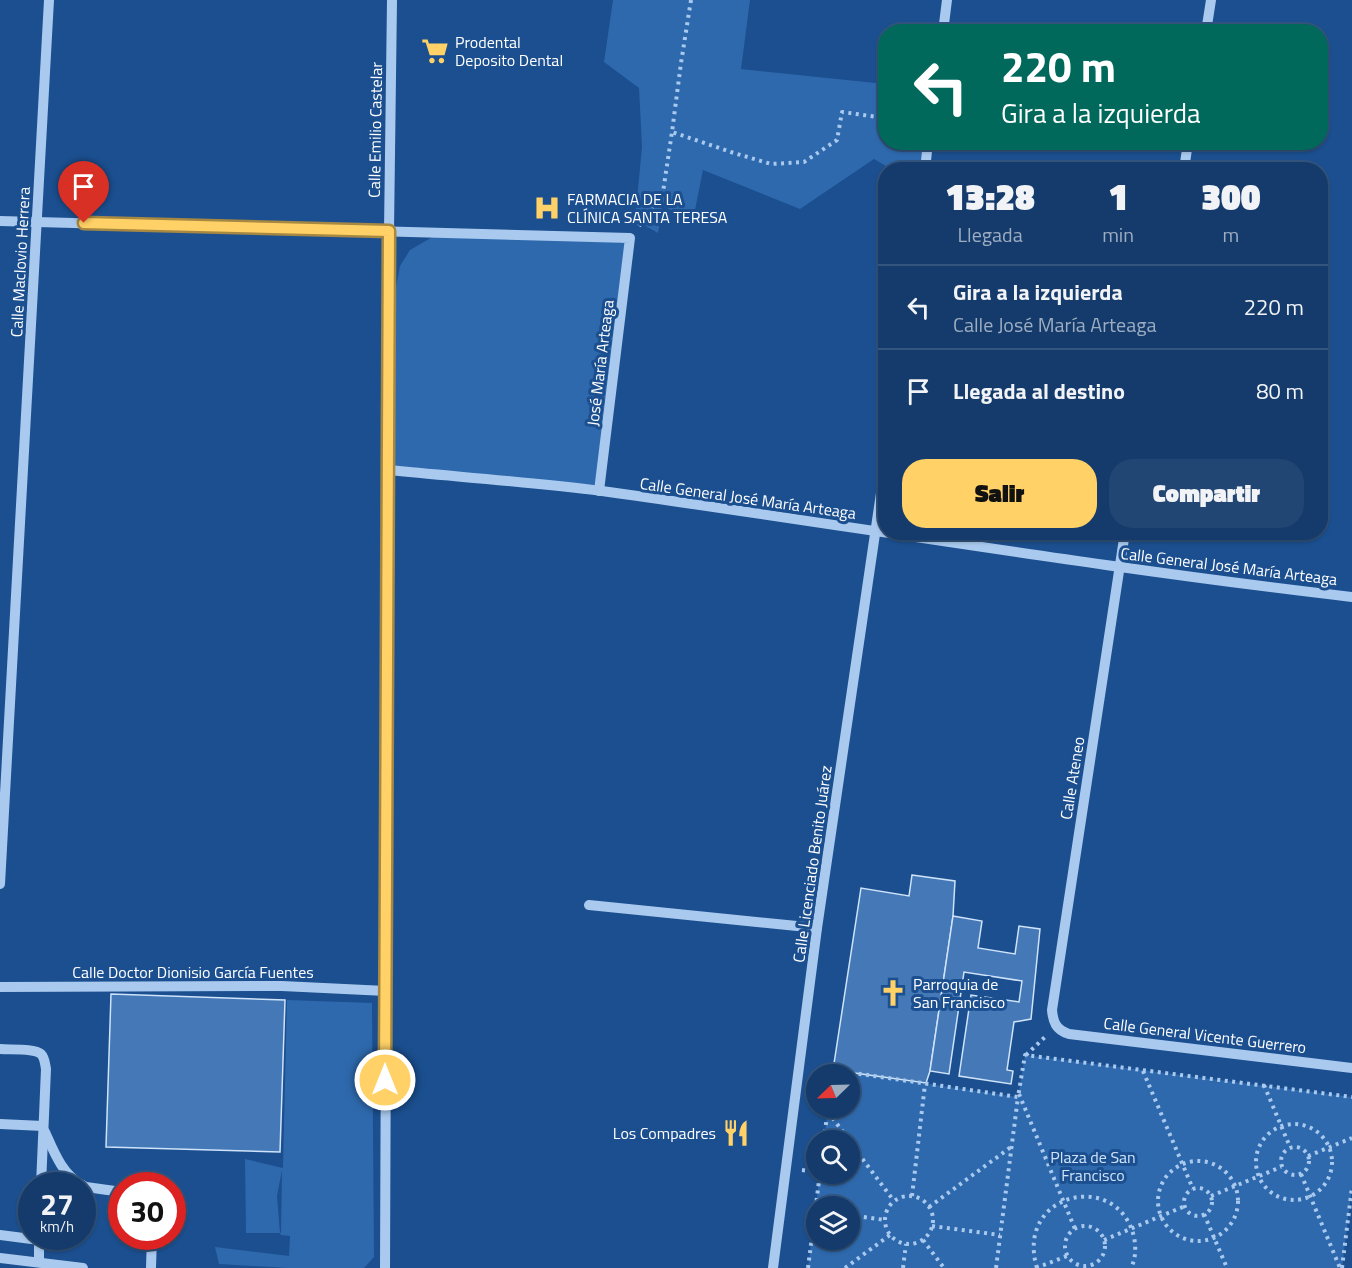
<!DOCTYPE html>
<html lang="es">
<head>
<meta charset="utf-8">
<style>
	body { margin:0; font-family:"Titillium Web",sans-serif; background:#214673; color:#f1f3f6; height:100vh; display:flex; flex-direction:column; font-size:22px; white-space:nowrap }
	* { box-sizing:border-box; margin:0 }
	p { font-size:20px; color:#9dadc1 }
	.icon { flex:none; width:33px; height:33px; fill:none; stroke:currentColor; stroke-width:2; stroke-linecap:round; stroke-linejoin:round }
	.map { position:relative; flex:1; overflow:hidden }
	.sheet { position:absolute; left:878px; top:162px; width:450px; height:378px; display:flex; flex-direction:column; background:#143b6b; border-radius:24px; box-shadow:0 2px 4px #0004,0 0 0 2px #33557e }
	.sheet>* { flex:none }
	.hud { position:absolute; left:878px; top:24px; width:450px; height:126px; border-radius:24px; box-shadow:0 2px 4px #0004,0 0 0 2px #33557e; background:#00695c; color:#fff; overflow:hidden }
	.needle { width:39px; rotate:247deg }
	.buttons { position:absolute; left:806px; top:1064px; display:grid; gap:12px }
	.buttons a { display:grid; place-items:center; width:54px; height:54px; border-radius:50%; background:#143b6b; box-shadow:0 2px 4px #0004,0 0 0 2px #33557e; font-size:30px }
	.speed { position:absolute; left:18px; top:1172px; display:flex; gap:12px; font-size:30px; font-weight:700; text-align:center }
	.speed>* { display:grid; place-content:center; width:78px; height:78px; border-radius:50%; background:#143b6b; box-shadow:0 2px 4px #0004,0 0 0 2px #33557e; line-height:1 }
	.speed small { font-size:15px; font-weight:400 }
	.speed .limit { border:9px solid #d22; background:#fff; color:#111 }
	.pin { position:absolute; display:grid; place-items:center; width:51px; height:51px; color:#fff; margin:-62px -26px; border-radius:50% 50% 50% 0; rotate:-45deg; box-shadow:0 0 6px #0007 }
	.pin .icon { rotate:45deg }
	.me { position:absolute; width:66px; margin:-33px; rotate:0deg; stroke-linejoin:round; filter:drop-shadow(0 0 4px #0008) }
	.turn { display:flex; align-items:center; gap:21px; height:126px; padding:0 24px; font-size:27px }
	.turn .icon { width:78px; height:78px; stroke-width:2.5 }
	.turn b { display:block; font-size:42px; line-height:51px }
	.eta { display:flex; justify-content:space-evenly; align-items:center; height:102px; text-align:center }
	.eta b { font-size:36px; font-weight:800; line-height:42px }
	.action { display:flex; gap:12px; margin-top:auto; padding:12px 24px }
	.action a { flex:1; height:69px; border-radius:24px; background:#ffd166; color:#111; font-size:24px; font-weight:800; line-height:69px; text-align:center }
	.action a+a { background:#214673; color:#f1f3f6 }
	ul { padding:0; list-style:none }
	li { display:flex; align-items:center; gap:18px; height:84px; padding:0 24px; border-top:2px solid #33557e }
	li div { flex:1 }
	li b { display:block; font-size:22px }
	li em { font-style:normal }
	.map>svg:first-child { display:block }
	.green { fill:#2e69ad; fill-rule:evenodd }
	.building { fill:#4478b7; stroke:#cfe3fa; stroke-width:1.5 }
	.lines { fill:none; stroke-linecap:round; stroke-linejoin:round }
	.path { stroke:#a9c9ee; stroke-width:4; stroke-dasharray:3 4.5; stroke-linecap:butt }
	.minor { stroke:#a9c9ee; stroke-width:10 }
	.route-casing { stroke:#a68842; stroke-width:15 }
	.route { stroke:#ffd166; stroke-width:10 }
	.labels { text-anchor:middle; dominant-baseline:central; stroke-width:6; stroke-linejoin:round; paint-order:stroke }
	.poi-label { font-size:16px; fill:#fff; stroke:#1b4f8f; text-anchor:start }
	.street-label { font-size:16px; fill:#fff; stroke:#1b4f8f }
	.park-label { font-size:16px; fill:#cfe3fa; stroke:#1b4f8f }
</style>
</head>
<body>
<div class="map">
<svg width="1352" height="1268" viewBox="0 0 1352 1268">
	<rect width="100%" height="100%" fill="#1b4f8f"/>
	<g class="green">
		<path d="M613 0H750L741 69 885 84V142L928 143 925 169H891L874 159 800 209 703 170 693 220 662 206 658 233 635 220 642 147 639 88 604 62Z"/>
		<path d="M441 232 630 238 599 491 388 470 395 293 400 266 410 250Z"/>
		<path d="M287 1000 372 1003 374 1257 364 1268H288L219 1264 215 1247 289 1256 290 1236 281 1235 280 1233H246L245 1159 283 1168ZM282 1170 281 1232 280 1233 277 1196Z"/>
		<path d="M1025 1055 1352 1097V1187L1342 1268H808L820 1173H849V1140H824L828 1107H849V1074H832L833 1070 1018 1097ZM816 1206H849V1239H816Z"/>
	</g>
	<g class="building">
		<path d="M912 875 955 881 953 916 930 1071 926 1083 833 1070 861 888 909 896Z"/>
		<path d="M953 916 982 921 978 948 1015 954 1019 926 1040 929 1031 1019 1014 1022 1007 1070 1013 1071 1011 1084 959 1076 971 995 1019 1002 1022 981 964 972 949 1074 930 1071Z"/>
		<path d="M111 994 285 1000 280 1152 106 1147Z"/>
	</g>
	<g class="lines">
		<g class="path">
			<path d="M691 0 681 63 672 132 734 153 771 164 804 162 837 140 842 112 885 118"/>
			<path d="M639 226 663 192 672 132"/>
			<path d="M1026 1055 1045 1037"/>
			<path d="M1143 1071 1193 1189"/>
			<path d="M832 1074 833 1070 1018 1097 1025 1055 1352 1097"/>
			<path d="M1264 1085 1290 1147"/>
			<path d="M1019 1094 1075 1229"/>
			<path d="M828 1112 849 1140"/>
			<circle cx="1294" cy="1162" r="38"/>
			<path d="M824 1140 828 1107"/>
			<path d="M849 1141 894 1201"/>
			<circle cx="1295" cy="1161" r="14"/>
			<path d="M1308 1156 1352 1138"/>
			<circle cx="1198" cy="1201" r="40"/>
			<path d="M802 1170 816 1172"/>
			<path d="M1301 1174 1340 1268"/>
			<circle cx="1198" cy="1202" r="14"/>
			<circle cx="909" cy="1220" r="24"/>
			<path d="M912 1196 925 1084"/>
			<path d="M1211 1196 1281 1167"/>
			<path d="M929 1207 1011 1147"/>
			<path d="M1204 1214 1227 1268"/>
			<path d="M849 1215 885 1220"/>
			<path d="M932 1226 1000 1235"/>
			<circle cx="1085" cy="1246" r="20"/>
			<path d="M923 1240 944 1268"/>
			<path d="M1104 1240 1185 1206"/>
			<path d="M808 1268 820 1173"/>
			<path d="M845 1268 890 1235"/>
			<path d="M903 1268 906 1244"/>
			<path d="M996 1268 1018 1097"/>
			<path d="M1036 1268 1067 1256"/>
			<path d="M1037 1268C1014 1192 1118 1169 1134 1237 1136 1247 1136 1258 1131 1268"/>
			<path d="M1342 1268 1352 1187"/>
		</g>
		<g class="minor">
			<path d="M943 32 947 0"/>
			<path d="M1206 32 1211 0"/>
			<path d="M925 170 928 142"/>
			<path d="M1184 170 1188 142"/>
			<path d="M0 221 630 238 599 491"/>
			<path d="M388 470C459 477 531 482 602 491 852 526 1101 568 1352 597"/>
			<path d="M1125 532 1052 1010C1053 1022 1056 1030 1069 1034L1352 1068"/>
			<path d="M0 884 49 0"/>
			<path d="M589 905 817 928"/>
			<path d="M0 987 282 986 386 991"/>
			<path d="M0 1049C10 1050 34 1048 41 1054 45 1058 45 1064 46 1069L41 1185"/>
			<path d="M0 1124 43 1126"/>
			<path d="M45 1132C54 1152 62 1174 82 1185"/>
			<path d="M82 1185 86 1187 122 1192"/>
			<path d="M0 1235 39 1240"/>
			<path d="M0 1258 83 1268"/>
			<path d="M39 1262V1236"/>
			<path d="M151 1268 152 1236"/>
			<path d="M385 1268 389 231 392 0"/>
			<path d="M773 1268 817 928 885 466"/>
		</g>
	</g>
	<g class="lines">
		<defs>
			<path id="route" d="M84 223 389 231 385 1080"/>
		</defs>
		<use href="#route" class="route-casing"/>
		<use href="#route" class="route"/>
	</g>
	<defs>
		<symbol id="supermarket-bare" viewBox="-9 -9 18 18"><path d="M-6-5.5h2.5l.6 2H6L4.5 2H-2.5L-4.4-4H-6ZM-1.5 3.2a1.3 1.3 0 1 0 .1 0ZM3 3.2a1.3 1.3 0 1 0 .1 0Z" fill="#ffd166" stroke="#1b4f8f" stroke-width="2.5" paint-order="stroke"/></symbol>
		<symbol id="hospital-bare" viewBox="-9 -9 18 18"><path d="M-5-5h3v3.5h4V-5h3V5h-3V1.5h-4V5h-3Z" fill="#ffd166" stroke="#1b4f8f" stroke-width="2.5" paint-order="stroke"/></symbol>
		<symbol id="church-bare" viewBox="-9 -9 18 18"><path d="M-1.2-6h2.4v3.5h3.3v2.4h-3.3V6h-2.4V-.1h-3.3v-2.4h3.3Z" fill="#ffd166" stroke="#1b4f8f" stroke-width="2.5" paint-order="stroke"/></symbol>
		<symbol id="restaurant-bare" viewBox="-9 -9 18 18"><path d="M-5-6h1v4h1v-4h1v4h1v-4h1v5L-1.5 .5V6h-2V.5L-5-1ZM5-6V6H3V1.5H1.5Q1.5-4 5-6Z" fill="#ffd166" stroke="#1b4f8f" stroke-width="2.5" paint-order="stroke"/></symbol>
	</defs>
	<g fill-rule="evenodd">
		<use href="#supermarket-bare" x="416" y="32" width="38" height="38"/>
		<use href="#hospital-bare" x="528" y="189" width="38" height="38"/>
		<use href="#church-bare" x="874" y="974" width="38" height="38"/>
		<use href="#restaurant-bare" x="717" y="1114" width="38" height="38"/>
	</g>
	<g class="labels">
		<g class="poi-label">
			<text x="455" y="42">Prodental<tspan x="455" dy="18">Deposito Dental</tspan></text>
			<text x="567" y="199">FARMACIA DE LA<tspan x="567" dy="18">CLÍNICA SANTA TERESA</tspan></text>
			<text x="913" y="984">Parroquia de<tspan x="913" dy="18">San Francisco</tspan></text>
			<text x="716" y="1133" text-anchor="end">Los Compadres</text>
		</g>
		<g class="street-label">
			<text transform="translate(375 130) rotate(-89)">Calle Emilio Castelar</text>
			<text transform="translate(20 262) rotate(-87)">Calle Maclovio Herrera</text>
			<text transform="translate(600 363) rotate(-83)">José María Arteaga</text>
			<text transform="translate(748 498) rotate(8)">Calle General José María Arteaga</text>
			<text transform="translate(1229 566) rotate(7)">Calle General José María Arteaga</text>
			<text transform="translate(1072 778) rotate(-81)">Calle Ateneo</text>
			<text transform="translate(812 864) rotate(-82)">Calle Licenciado Benito Juárez</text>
			<text x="193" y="972">Calle Doctor Dionisio García Fuentes</text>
			<text transform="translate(1205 1035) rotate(7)">Calle General Vicente Guerrero</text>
		</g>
		<g class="park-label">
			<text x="1093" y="1157">Plaza de San<tspan x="1093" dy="18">Francisco</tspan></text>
		</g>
	</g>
</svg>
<div class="buttons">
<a><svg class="needle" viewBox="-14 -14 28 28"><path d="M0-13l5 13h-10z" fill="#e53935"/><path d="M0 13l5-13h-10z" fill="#9dadc1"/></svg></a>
<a><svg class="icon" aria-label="search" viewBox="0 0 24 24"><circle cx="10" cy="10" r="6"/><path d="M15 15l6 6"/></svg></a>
<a><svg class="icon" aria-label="layers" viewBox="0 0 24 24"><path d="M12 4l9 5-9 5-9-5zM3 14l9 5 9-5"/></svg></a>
</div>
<div class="speed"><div>27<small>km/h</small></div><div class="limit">30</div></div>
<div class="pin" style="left:84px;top:223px;background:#d93025"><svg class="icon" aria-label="arrive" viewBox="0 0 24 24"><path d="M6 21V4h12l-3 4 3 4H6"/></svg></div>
<svg class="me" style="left:385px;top:1080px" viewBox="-20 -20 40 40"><circle r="17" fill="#ffd166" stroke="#fff" stroke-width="3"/><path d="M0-11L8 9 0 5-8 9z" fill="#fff"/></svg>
<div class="hud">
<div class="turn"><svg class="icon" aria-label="left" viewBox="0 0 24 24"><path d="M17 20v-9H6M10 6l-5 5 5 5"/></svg><div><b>220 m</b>Gira a la izquierda</div></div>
</div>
<section class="sheet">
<div class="eta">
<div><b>13:28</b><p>Llegada</p></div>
<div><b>1</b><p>min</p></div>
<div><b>300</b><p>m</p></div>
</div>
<ul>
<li><svg class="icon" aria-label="left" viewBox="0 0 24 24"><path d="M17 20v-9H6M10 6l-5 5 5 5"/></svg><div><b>Gira a la izquierda</b><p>Calle José María Arteaga</p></div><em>220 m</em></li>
<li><svg class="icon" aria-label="arrive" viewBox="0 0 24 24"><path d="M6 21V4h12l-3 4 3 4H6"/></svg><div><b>Llegada al destino</b></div><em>80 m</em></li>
</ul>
<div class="action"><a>Salir</a><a>Compartir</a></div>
</section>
</div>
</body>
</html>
